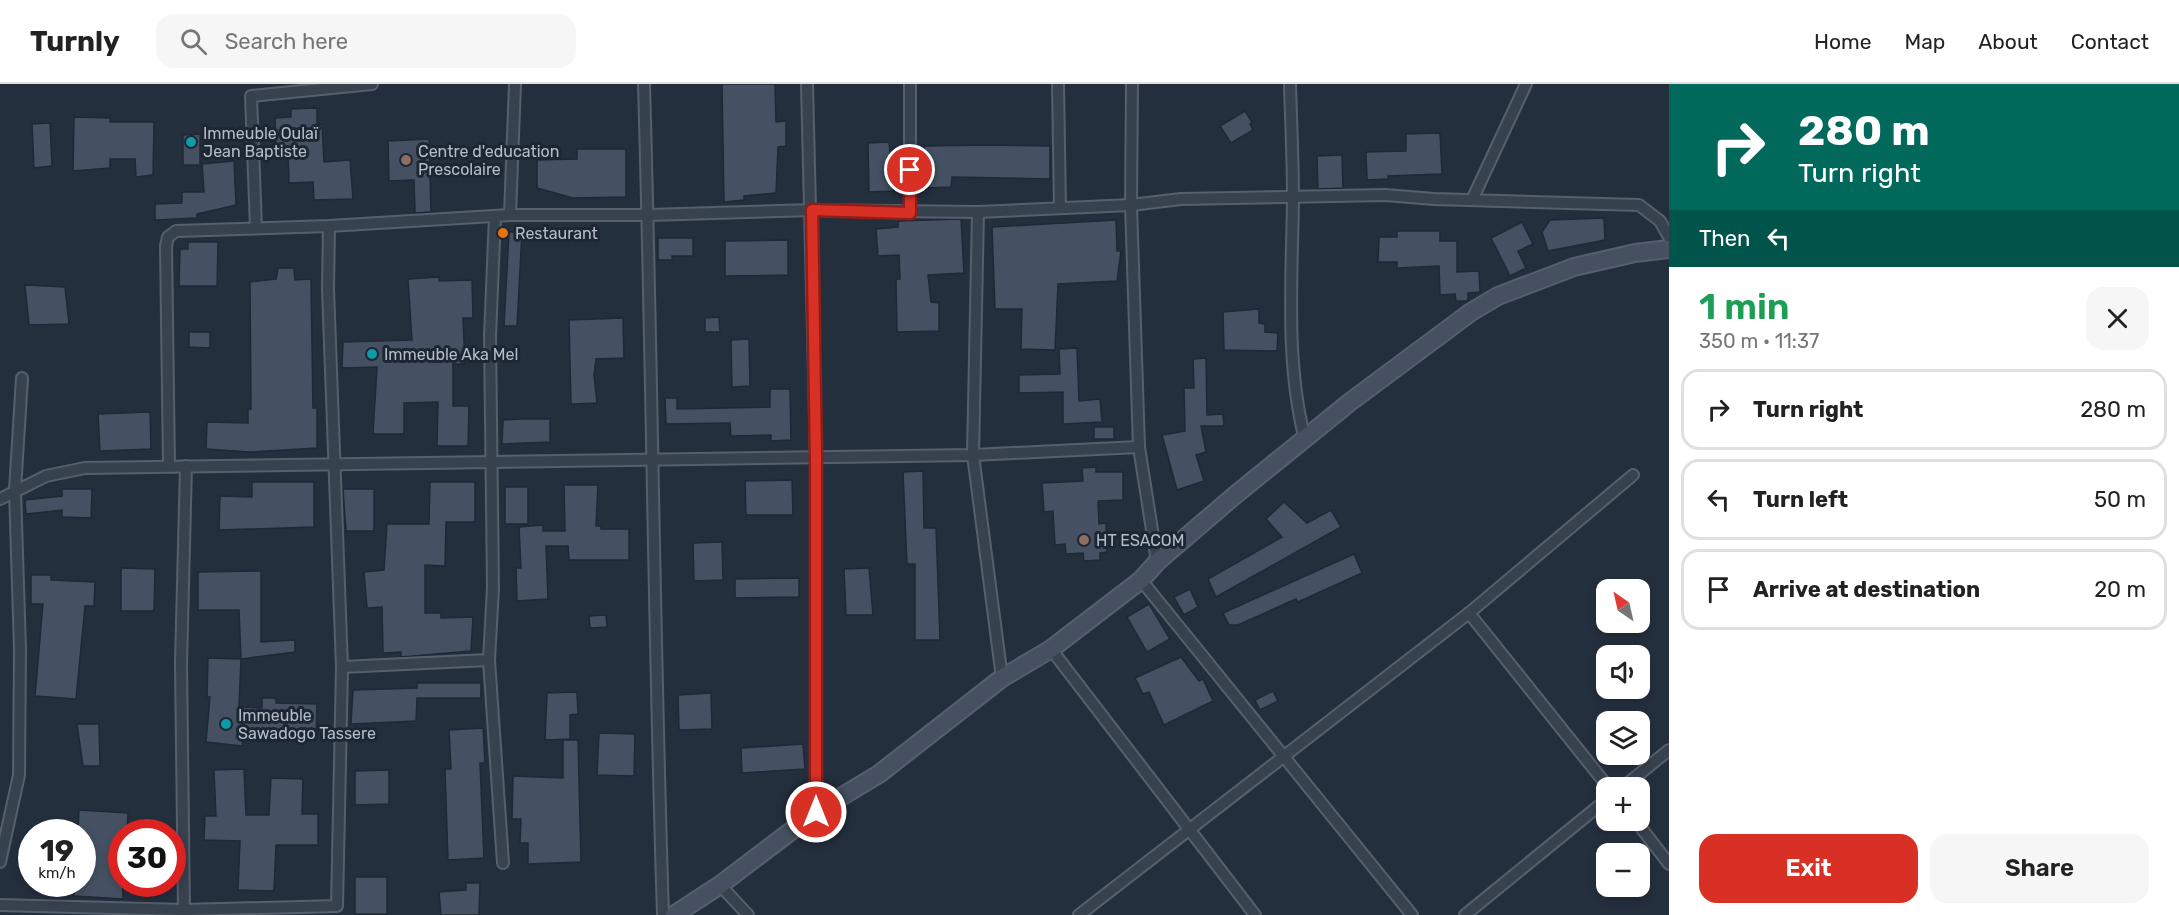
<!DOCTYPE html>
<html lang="en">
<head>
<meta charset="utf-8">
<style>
	body { margin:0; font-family:Rubik,sans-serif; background:#f6f6f6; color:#222; height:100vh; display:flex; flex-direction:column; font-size:22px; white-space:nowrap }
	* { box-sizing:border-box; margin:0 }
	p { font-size:20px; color:#767676 }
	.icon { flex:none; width:33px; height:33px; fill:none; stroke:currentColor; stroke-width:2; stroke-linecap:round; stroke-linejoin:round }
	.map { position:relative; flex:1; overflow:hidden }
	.sheet { display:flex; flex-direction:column; background:#fff; width:510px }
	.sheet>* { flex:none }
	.top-card { background:#00695c; color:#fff; overflow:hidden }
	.needle { width:39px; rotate:326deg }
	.controls { position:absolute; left:1596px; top:495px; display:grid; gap:12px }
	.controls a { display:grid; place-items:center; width:54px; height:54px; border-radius:12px; background:#fff; box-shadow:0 3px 9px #0003; font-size:30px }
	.speed { position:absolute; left:18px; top:735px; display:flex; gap:12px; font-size:30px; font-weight:700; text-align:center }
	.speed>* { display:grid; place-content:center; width:78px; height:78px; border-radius:50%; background:#fff; box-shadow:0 3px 9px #0003; line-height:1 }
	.speed small { font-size:15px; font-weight:400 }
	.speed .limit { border:9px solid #d22; background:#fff; color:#111 }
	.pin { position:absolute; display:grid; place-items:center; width:51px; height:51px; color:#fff; margin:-26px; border:3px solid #fff; border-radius:50%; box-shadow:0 2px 6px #0007 }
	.me { position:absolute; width:66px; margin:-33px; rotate:0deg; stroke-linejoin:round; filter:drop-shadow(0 0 4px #0008) }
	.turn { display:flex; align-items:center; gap:21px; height:126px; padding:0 30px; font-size:27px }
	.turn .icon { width:78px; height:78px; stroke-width:2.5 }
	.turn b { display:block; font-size:42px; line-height:51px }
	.then { display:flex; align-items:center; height:57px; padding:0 30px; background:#0003; gap:12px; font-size:22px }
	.round { display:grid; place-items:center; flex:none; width:63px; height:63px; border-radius:18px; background:#f6f6f6 }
	.head { display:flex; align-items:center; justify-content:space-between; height:102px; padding:0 30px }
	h1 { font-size:36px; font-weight:600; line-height:45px; color:#1e9e55 }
	.button { display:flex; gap:12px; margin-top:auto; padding:12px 30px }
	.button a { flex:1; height:69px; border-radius:18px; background:#d93025; color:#fff; font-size:24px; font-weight:600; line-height:69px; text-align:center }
	.button a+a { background:#f6f6f6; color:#222 }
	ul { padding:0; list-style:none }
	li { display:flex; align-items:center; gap:18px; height:81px; margin:0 12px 9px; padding:0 18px; border:3px solid #e0e0e0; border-radius:18px }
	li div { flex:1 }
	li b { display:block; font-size:22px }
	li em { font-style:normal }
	header { display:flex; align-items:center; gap:36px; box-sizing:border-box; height:84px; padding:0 30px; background:#fff; border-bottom:2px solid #e0e0e0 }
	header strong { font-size:28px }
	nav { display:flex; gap:33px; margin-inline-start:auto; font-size:21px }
	.search { width:420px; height:54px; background:#f6f6f6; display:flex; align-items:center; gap:15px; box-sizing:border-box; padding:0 21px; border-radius:18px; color:#767676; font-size:22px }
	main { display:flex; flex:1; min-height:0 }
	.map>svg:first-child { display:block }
	.building { fill:#455162; stroke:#1f2835; stroke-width:1.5 }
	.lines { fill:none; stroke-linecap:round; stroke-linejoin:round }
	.street-casing { stroke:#565f6c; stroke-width:14 }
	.secondary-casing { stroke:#565f6c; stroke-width:20 }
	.street { stroke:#38414e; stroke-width:10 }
	.secondary { stroke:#465061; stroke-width:16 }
	.route-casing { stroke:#8d1f18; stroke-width:15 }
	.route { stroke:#d93025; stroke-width:10 }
	.culture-dot { fill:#0f9aa8; stroke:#1d2633; stroke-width:2 }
	.education-dot { fill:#8d6e63; stroke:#1d2633; stroke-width:2 }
	.food-dot { fill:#e8710a; stroke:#1d2633; stroke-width:2 }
	.labels { text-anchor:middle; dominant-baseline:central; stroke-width:6; stroke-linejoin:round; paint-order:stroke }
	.poi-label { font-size:16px; fill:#b4bcc9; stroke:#1d2633; text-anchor:start }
</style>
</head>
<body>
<header>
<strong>Turnly</strong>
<div class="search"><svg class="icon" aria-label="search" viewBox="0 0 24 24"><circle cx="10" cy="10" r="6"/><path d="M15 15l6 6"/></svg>Search here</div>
<nav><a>Home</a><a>Map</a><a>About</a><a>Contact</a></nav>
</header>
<main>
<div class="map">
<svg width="1669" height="831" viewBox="0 0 1669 831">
	<rect width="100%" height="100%" fill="#242f3e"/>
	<g class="building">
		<path d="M722 0H775L776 38 786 37V62L778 63 776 109 744 112V116L724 118Z"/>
		<path d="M317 24V41L322 40 324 78 350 76 353 115 314 116 313 98 289 99 288 67 276 68 275 34 291 33V25Z"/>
		<path d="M1245 27 1252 38 1250 40 1253 46 1231 59 1220 42Z"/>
		<path d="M74 33 110 34V38H154L153 91 136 93 135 75H110V84L73 87Z"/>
		<path d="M50 39 52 82 34 84 32 40Z"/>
		<path d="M1440 49 1442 90 1388 92V95L1367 96 1366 68 1406 67V50Z"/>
		<path d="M200 50V81H183V51Z"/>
		<path d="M429 55 431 128 415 129 414 96 389 97 388 57Z"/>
		<path d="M889 58 894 107 869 108 868 59Z"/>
		<path d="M988 61 1050 62V95L952 93 951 103 925 104 924 62Z"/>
		<path d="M577 65H626V113L573 114 537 104V76L577 75Z"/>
		<path d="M1342 71 1343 104 1318 105 1317 72Z"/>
		<path d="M234 77 236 121 197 130V134L155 136V120L182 119V108H204L202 80Z"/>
		<path d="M1604 134 1605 156 1548 167 1542 148 1550 136Z"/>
		<path d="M961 135 964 189 928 191 931 218 939 219V247L897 248 896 195H900L899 171 878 172 876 145 898 143V137Z"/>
		<path d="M1116 136 1117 167H1121L1117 197 1058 200 1055 266 1021 265 1022 225H995L992 143Z"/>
		<path d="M1522 138 1533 160 1518 167 1526 184 1510 192 1491 154Z"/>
		<path d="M1397 147H1440V157H1457V188L1479 187 1480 208 1468 209V217H1456L1455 210 1440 211 1439 182 1397 184V178H1378L1379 153H1397Z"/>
		<path d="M509 148H522L517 242H504Z"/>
		<path d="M658 154H693V172H672V176H658Z"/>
		<path d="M788 156V191L725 192V157Z"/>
		<path d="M188 158H218L217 202H179L180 165H188Z"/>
		<path d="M278 184H294L295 196 311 195 313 324H317V364L250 368 206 365 207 338 248 339V325H251L250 198 276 195Z"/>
		<path d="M439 193V197L472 196 473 234H463L465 280H453V322H469L468 362H437L438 318 404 319V350H373L377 283 342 284 343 258 412 256 408 195Z"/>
		<path d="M25 201 65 203 69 240 29 241Z"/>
		<path d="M1259 225V239L1265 240V248L1278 249 1277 267 1224 266 1223 228Z"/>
		<path d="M719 233 720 248H705V234Z"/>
		<path d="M623 234 624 274 596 275 594 291 597 319 571 320 569 236Z"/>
		<path d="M189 248H210V264L189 263Z"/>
		<path d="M749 255 750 302 732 303 731 256Z"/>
		<path d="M1077 264 1079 317 1100 315 1102 338 1063 340V308L1019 309V291L1060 290 1059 265Z"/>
		<path d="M1206 274 1207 331 1223 330 1224 342H1201L1206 368 1196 371 1204 397 1177 406 1162 351 1185 347 1184 304H1194L1193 275Z"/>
		<path d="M770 305H790L791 356 771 357V351L731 352 730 339 666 340 665 314H677V325L770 323Z"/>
		<path d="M150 328 151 365 100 367 98 330Z"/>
		<path d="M521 335H550V358L502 360 503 336Z"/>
		<rect x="1094" y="343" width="20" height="12"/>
		<path d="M1096 383V388H1123V416L1098 417 1099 440 1106 439 1107 468 1100 469V476L1084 477 1083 469 1066 470 1065 460 1055 461 1053 427 1044 428 1042 399 1083 397 1082 384Z"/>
		<path d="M923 387 924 444H936L940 556H915V480H907L903 388Z"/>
		<path d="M792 396 793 431H746L745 397Z"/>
		<path d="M252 398H314V443L219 446 220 412 252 413Z"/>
		<path d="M430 398H475V438H446L445 482 425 481V529H441V534L473 533 471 567 401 573V568L383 569 382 523 367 524 364 488 384 486 387 440H429Z"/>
		<path d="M564 401H598L596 442H601V445H629V476H569L568 462H546L548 515 517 517 516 484H521L519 443 543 441V447H565Z"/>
		<rect x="505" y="403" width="23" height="37"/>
		<path d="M62 405H92L91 434 62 433V426L26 430 25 416 62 412Z"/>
		<path d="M343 405H374V447H346Z"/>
		<path d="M1284 418 1307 439 1331 426 1341 443 1216 513 1208 495 1282 453 1266 435Z"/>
		<path d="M722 458 723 496 694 497 693 459Z"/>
		<path d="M1354 470 1362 489 1298 518 1296 515 1238 541H1229L1223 529Z"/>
		<path d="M121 484 155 485 154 527H121Z"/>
		<path d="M869 484 873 531H846L844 485Z"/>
		<path d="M261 487V558L295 556V568L241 575 239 526H198V488Z"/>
		<path d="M31 491H51V496L95 498 94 522H85L76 615 35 612 43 520H31Z"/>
		<path d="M799 494V513L735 514V495Z"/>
		<path d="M1190 505 1198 523 1184 531 1174 513Z"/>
		<path d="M1149 520 1170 555 1147 568 1127 533Z"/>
		<path d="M606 531 607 543 590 544 589 532Z"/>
		<path d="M1181 573 1199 597 1203 595 1213 617 1164 641 1149 608 1143 610 1135 594Z"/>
		<path d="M208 574 241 575 239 623 262 624V614H276V619L317 620 316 654 277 653V658L243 656 242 662 206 658 210 613H207Z"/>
		<path d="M417 599H481V614H417L416 637 351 640 353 606 417 604Z"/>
		<path d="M1273 607 1278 617 1260 626 1255 616Z"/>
		<path d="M577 608 578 630 570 631V655L545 656 547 609Z"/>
		<path d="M711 609 712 645 679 646 678 611Z"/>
		<path d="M77 640H99L100 682H83Z"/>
		<path d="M483 644 485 679H480L484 774 448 776 445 685H451L449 646Z"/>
		<path d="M599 649 635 650 634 692 597 691Z"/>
		<path d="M563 656H578L581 778 528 780V759H520L521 735H512L513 692 563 694Z"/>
		<path d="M803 660 805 685 742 689 741 664Z"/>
		<path d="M244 685 246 731H269L271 694 303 695 302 730H318V761H276L274 807 238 806 240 757 204 756 205 732H216L214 686Z"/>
		<path d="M389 686V720L355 721V687Z"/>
		<path d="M79 726 128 729 127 748H122L123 815 74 812 75 800H82V748H78Z"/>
		<rect x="355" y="793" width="32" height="37"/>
		<path d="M466 799H480L479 831H441L439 808 466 806Z"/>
	</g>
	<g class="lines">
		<defs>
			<g id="street">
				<path d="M644 0C652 277 654 554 663 831"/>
				<path d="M807 0 816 373V728"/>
				<path d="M1058 0 1060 124"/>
				<path d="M1132 0 1131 121 1139 363 1157 478"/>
				<path d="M1290 0C1291 38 1293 76 1293 115 1292 196 1285 277 1305 356"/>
				<path d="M1472 116 1526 0"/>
				<path d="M978 128 973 371 1002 594"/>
				<path d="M910 129V0"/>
				<path d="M510 131 515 0"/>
				<path d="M495 132 490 252 493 504 489 576 503 779"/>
				<path d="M256 144 251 12 372 0"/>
				<path d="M169 382 166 162 168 153 176 147 329 142 510 131H648L812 126 978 128 1131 121 1181 115 1385 111 1434 115 1639 121 1660 137 1669 153"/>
				<path d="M0 415 46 392 85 384 973 371 1139 363"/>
				<path d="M1141 496 1412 831"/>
				<path d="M1469 529 1609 704"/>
				<path d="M1051 565 1255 831"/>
				<path d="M342 583 489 576"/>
				<path d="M1622 704 1669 666"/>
				<path d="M1635 736 1669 780"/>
				<path d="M0 778 19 691 20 565 15 406 22 294"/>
				<path d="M720 801 748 831"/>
				<path d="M0 821 184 826 337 822 342 583 328 205 329 142"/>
				<path d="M184 826 181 579 186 382"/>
				<path d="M1079 831 1469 529 1633 391"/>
				<path d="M1465 831 1606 716"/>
			</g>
			<path id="secondary" d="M674 831 720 801 816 728 879 690 1002 594 1051 565 1141 496 1157 478 1234 412 1350 318 1471 228 1498 212 1574 183 1635 169 1669 165"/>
		</defs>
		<use href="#street" class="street-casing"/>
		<use href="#secondary" class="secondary-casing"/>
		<use href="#street" class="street"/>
		<use href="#secondary" class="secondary"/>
	</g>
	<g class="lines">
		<defs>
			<path id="route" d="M816 728V373L812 126 910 129V86"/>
		</defs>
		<use href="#route" class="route-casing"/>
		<use href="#route" class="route"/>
	</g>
	<g class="culture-dot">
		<circle cx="191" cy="58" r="6"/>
		<circle cx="372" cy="270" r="6"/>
		<circle cx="226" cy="640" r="6"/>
	</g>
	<g class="education-dot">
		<circle cx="406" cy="76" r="6"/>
		<circle cx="1084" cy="456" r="6"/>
	</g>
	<circle class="food-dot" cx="503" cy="149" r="6"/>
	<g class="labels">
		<g class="poi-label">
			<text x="203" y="49">Immeuble Oulaï<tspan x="203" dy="18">Jean Baptiste</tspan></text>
			<text x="418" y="67">Centre d'education<tspan x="418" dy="18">Prescolaire</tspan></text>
			<text x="515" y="149">Restaurant</text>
			<text x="384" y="270">Immeuble Aka Mel</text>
			<text x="1096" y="456">HT ESACOM</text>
			<text x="238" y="631">Immeuble<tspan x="238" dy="18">Sawadogo Tassere</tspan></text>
		</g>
	</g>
</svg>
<div class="controls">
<a><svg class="needle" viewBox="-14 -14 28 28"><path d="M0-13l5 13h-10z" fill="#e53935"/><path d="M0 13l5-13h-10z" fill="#767676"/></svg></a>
<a><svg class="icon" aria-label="sound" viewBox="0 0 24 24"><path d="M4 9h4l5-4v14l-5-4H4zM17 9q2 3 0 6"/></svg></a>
<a><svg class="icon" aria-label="layers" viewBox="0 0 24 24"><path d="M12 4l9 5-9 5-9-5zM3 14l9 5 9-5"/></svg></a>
<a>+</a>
<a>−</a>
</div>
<div class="speed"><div>19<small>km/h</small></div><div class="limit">30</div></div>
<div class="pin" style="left:910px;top:86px;background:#d93025"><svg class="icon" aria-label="arrive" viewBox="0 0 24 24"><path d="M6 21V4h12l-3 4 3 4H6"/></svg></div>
<svg class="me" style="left:816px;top:728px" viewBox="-20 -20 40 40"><circle r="17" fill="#d93025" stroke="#fff" stroke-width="3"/><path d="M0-11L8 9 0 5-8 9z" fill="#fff"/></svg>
</div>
<section class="sheet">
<div class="top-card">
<div class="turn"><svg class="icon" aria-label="right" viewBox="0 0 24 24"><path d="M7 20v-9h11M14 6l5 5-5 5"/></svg><div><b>280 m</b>Turn right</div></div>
<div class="then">Then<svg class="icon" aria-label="left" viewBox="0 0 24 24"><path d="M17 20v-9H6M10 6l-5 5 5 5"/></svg></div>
</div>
<div class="head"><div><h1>1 min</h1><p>350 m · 11:37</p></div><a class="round"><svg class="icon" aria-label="close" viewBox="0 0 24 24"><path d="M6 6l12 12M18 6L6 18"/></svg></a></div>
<ul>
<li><svg class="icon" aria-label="right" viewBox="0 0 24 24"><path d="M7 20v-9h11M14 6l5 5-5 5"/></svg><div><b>Turn right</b></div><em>280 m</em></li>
<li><svg class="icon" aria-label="left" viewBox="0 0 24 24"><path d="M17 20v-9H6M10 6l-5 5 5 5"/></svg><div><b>Turn left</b></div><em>50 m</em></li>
<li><svg class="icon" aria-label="arrive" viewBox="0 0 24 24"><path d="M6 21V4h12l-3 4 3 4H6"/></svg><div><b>Arrive at destination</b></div><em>20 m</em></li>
</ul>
<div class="button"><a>Exit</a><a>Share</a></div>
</section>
</main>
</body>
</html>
